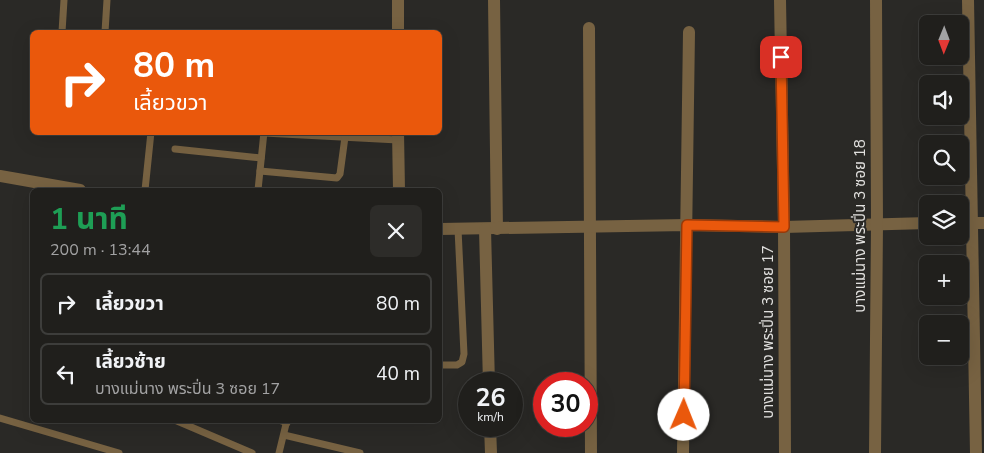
<!DOCTYPE html>
<html lang="th">
<head>
<meta charset="utf-8">
<style>
	body { margin:0; font-family:"Nunito Sans","Noto Sans Thai",sans-serif; background:#2d2c29; color:#f1f3f6; height:100vh; display:flex; flex-direction:column; font-size:19px; white-space:nowrap }
	* { box-sizing:border-box; margin:0 }
	p { font-size:16px; color:#a2a2a3 }
	.icon { flex:none; width:28px; height:28px; fill:none; stroke:currentColor; stroke-width:2; stroke-linecap:round; stroke-linejoin:round }
	.map { position:relative; flex:1; overflow:hidden }
	.details { position:absolute; left:30px; top:188px; width:412px; height:235px; display:flex; flex-direction:column; background:#201f1c; border-radius:8px; box-shadow:0 5px 20px #0002,0 0 0 1px #3d3d3b }
	.details>* { flex:none }
	.top-card { position:absolute; left:30px; top:30px; width:412px; height:105px; border-radius:8px; box-shadow:0 5px 20px #0002,0 0 0 1px #3d3d3b; background:#ea580c; color:#fff; overflow:hidden }
	.needle { width:32px; rotate:181deg }
	.tools { position:absolute; left:919px; top:15px; display:grid; gap:10px }
	.tools a { display:grid; place-items:center; width:50px; height:50px; border-radius:8px; background:#201f1c; box-shadow:0 5px 20px #0002,0 0 0 1px #3d3d3b; font-size:25px }
	.speed { position:absolute; left:458px; top:372px; display:flex; gap:10px; font-size:25px; font-weight:700; text-align:center }
	.speed>* { display:grid; place-content:center; width:65px; height:65px; border-radius:50%; background:#201f1c; box-shadow:0 5px 20px #0002,0 0 0 1px #3d3d3b; line-height:1 }
	.speed small { font-size:12px; font-weight:400 }
	.speed .limit { border:8px solid #d22; background:#fff; color:#111 }
	.pin { position:absolute; display:grid; place-items:center; width:42px; height:42px; color:#fff; margin:-21px; border-radius:10px; box-shadow:0 2px 8px #0006 }
	.me { position:absolute; width:55px; margin:-28px; rotate:1deg; stroke-linejoin:round; filter:drop-shadow(0 0 4px #0008) }
	.turn { display:flex; align-items:center; gap:18px; height:105px; padding:0 20px; font-size:22px }
	.turn .icon { width:65px; height:65px; stroke-width:2.5 }
	.turn b { display:block; font-size:35px; line-height:42px }
	.round { display:grid; place-items:center; flex:none; width:52px; height:52px; border-radius:8px; background:#2d2c29 }
	.head { display:flex; align-items:center; justify-content:space-between; height:85px; padding:0 20px }
	h1 { font-size:30px; font-weight:700; line-height:38px; color:#1e9e55 }
	ul { padding:0; list-style:none }
	li { display:flex; align-items:center; gap:15px; height:62px; margin:0 10px 8px; padding:0 10px; border:2px solid #3d3d3b; border-radius:8px }
	li div { flex:1 }
	li b { display:block; font-size:19px }
	li em { font-style:normal }
	.map>svg:first-child { display:block }
	.lines { fill:none; stroke-linecap:round; stroke-linejoin:round }
	.lane { stroke:#776242; stroke-width:7 }
	.street { stroke:#776242; stroke-width:12 }
	.route-casing { stroke:#983908; stroke-width:12 }
	.route { stroke:#ea580c; stroke-width:9 }
	.labels { text-anchor:middle; dominant-baseline:central; stroke-width:4; stroke-linejoin:round; paint-order:stroke }
	.street-label { font-size:15px; fill:#e1e0de; stroke:#2a2926 }
</style>
</head>
<body>
<div class="map">
<svg width="984" height="453" viewBox="0 0 984 453">
	<rect width="100%" height="100%" fill="#2a2926"/>
	<g class="lines">
		<g class="lane">
			<path d="M62 32 64 0"/>
			<path d="M105 32 107 0"/>
			<path d="M264 133 398 140"/>
			<path d="M175 149 261 158"/>
			<path d="M260 171 337 178 340 174 345 137"/>
			<path d="M145 190 151 132"/>
			<path d="M258 190 264 132"/>
			<path d="M440 365H457L462 362 464 354 458 229"/>
			<path d="M0 418 119 453"/>
			<path d="M279 420 287 423"/>
			<path d="M177 421 252 453"/>
			<path d="M284 435 360 453"/>
			<path d="M279 453 287 420"/>
		</g>
		<g class="street">
			<path d="M494 0 497 229"/>
			<path d="M780 0 784 227 785 453"/>
			<path d="M968 0 976 453"/>
			<path d="M589 28 591 453"/>
			<path d="M398 32V0"/>
			<path d="M398 132 399 190"/>
			<path d="M0 176 80 190"/>
			<path d="M960 223H984"/>
			<path d="M440 229 687 225 784 227 928 223"/>
			<path d="M485 229 489 384"/>
			<path d="M490 426 491 453"/>
			<path d="M683 453 689 32"/>
			<path d="M875 453 877 224 876 0"/>
		</g>
	</g>
	<g class="lines">
		<defs>
			<path id="route" d="M684 415 687 225 784 227 781 57"/>
		</defs>
		<use href="#route" class="route-casing"/>
		<use href="#route" class="route"/>
	</g>
	<g class="labels">
		<g class="street-label">
			<text transform="translate(860 226) rotate(-90)">บางแม่นาง พระปิ่น 3 ซอย 18</text>
			<text transform="translate(768 332) rotate(-90)">บางแม่นาง พระปิ่น 3 ซอย 17</text>
		</g>
	</g>
</svg>
<div class="tools">
<a><svg class="needle" viewBox="-14 -14 28 28"><path d="M0-13l5 13h-10z" fill="#e53935"/><path d="M0 13l5-13h-10z" fill="#a2a2a3"/></svg></a>
<a><svg class="icon" aria-label="sound" viewBox="0 0 24 24"><path d="M4 9h4l5-4v14l-5-4H4zM17 9q2 3 0 6"/></svg></a>
<a><svg class="icon" aria-label="search" viewBox="0 0 24 24"><circle cx="10" cy="10" r="6"/><path d="M15 15l6 6"/></svg></a>
<a><svg class="icon" aria-label="layers" viewBox="0 0 24 24"><path d="M12 4l9 5-9 5-9-5zM3 14l9 5 9-5"/></svg></a>
<a>+</a>
<a>−</a>
</div>
<div class="speed"><div>26<small>km/h</small></div><div class="limit">30</div></div>
<div class="pin" style="left:781px;top:57px;background:#d93025"><svg class="icon" aria-label="arrive" viewBox="0 0 24 24"><path d="M6 21V4h12l-3 4 3 4H6"/></svg></div>
<svg class="me" style="left:684px;top:415px" viewBox="-20 -20 40 40"><circle r="19" fill="#fff"/><path d="M0-13L10 11 0 6-10 11z" fill="#ea580c"/></svg>
<div class="top-card">
<div class="turn"><svg class="icon" aria-label="right" viewBox="0 0 24 24"><path d="M7 20v-9h11M14 6l5 5-5 5"/></svg><div><b>80 m</b>เลี้ยวขวา</div></div>
</div>
<section class="details">
<div class="head"><div><h1>1 นาที</h1><p>200 m · 13:44</p></div><a class="round"><svg class="icon" aria-label="close" viewBox="0 0 24 24"><path d="M6 6l12 12M18 6L6 18"/></svg></a></div>
<ul>
<li><svg class="icon" aria-label="right" viewBox="0 0 24 24"><path d="M7 20v-9h11M14 6l5 5-5 5"/></svg><div><b>เลี้ยวขวา</b></div><em>80 m</em></li>
<li><svg class="icon" aria-label="left" viewBox="0 0 24 24"><path d="M17 20v-9H6M10 6l-5 5 5 5"/></svg><div><b>เลี้ยวซ้าย</b><p>บางแม่นาง พระปิ่น 3 ซอย 17</p></div><em>40 m</em></li>
</ul>
</section>
</div>
</body>
</html>
